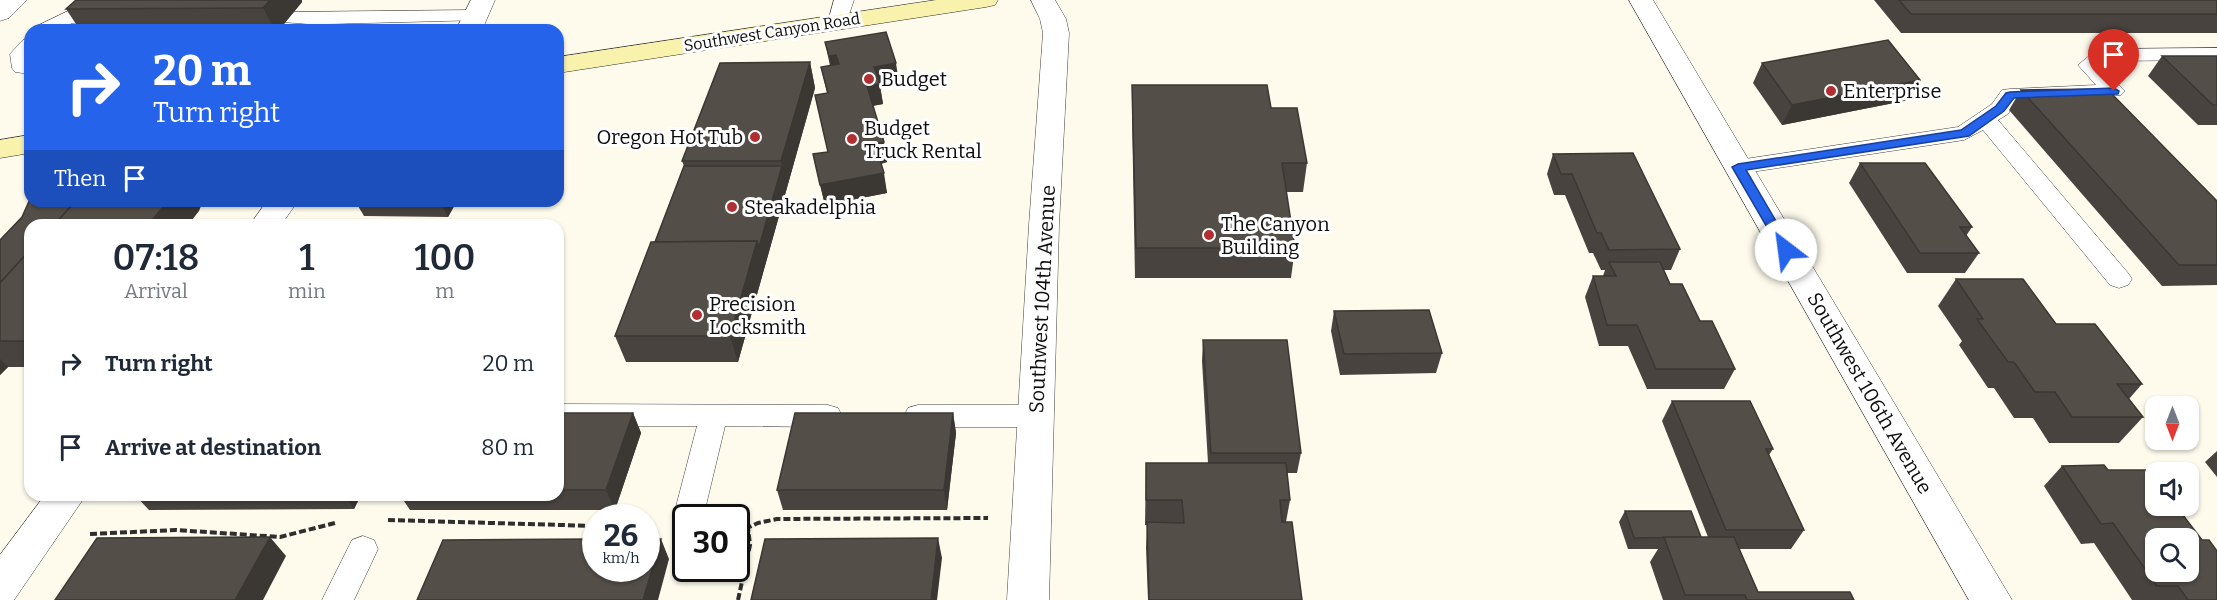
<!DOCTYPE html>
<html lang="en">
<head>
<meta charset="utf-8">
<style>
	body { margin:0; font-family:Bitter,serif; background:#f6f6f7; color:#1f2937; height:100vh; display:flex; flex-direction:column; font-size:22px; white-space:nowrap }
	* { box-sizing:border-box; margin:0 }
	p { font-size:20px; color:#747a83 }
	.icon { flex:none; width:33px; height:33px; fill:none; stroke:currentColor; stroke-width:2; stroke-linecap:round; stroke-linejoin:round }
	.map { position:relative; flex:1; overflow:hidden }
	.panel { position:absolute; left:24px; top:219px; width:540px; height:282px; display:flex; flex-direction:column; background:#fff; border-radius:18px; box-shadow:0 2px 4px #0004 }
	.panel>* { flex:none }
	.top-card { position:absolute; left:24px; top:24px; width:540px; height:183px; border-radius:18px; box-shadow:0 2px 4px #0004; background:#2563eb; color:#fff; overflow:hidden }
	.needle { width:39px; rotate:180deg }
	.tools { position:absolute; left:2145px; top:396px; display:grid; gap:12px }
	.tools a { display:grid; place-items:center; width:54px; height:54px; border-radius:12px; background:#fff; box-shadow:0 2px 4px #0004; font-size:30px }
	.speed { position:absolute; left:582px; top:504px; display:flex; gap:12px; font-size:30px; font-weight:700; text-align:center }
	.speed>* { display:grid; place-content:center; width:78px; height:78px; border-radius:50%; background:#fff; box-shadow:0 2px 4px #0004; line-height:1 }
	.speed small { font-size:15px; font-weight:400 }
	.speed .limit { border:3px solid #111; border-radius:9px; background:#fff; color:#111 }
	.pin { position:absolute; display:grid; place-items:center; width:51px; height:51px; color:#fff; margin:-62px -26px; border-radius:50% 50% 50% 0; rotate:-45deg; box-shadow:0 0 6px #0007 }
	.pin .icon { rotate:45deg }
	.me { position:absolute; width:66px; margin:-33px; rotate:330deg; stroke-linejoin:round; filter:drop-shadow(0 0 4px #0008) }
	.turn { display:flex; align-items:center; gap:21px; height:126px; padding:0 30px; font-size:27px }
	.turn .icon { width:78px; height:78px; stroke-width:2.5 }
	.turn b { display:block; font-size:42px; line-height:51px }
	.then { display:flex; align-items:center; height:57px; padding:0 30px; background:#0003; gap:12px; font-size:22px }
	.eta { display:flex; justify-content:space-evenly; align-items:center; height:102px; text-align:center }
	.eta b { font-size:36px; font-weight:600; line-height:42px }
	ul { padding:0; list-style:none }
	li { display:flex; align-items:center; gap:18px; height:84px; padding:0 30px }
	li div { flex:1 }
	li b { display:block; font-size:22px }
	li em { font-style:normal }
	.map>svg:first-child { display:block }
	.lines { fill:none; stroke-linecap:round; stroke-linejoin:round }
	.lane-casing { stroke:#3f3f3f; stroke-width:1 }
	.street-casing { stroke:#3f3f3f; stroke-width:1 }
	.secondary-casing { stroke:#2e2e2e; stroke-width:1 }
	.path { stroke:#2e2e2e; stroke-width:4; stroke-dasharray:7 3; stroke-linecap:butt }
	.lane { fill:#fff; fill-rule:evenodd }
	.street { fill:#fff; fill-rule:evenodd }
	.secondary { fill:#f9f2ac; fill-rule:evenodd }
	.wall { fill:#48433f }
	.shaded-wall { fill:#3b3733 }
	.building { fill:#544e49; stroke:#3b3733; stroke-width:1.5; fill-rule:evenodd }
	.route { fill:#2563eb; stroke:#184099; stroke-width:1.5 }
	.poi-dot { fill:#b12f32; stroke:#fff; stroke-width:2 }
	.labels { text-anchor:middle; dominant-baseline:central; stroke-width:6; stroke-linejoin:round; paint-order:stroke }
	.far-street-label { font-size:16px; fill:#0c0c0c; stroke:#fff }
	.poi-label { font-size:20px; fill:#0c0c0c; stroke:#fff; text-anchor:start }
	.street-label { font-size:20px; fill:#0c0c0c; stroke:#fff }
</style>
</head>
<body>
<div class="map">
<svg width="2217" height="600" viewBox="0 0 2217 600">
	<rect width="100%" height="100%" fill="#fefbed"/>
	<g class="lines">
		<defs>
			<g id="lane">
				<path d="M834 0H854L845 26H831L828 22Z"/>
				<path d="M475 10 482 12 485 16 482 20 329 24 324 30H303L308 24 282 22 279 18 282 14 289 12Z"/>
				<path d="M68 11 108 13 111 17 108 21 72 23 59 30H34L37 26Z"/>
				<path d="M30 38V74L15 72 12 68 10 54 23 40Z"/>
				<path d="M2217 48V60L2107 61 2100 66 2125 91 2121 95 2016 101 2008 114 1998 120 2128 273 2132 279 2128 285 2119 288 2110 285 1983 130 1964 140 1738 174 1730 172 1727 167 1730 162 1738 160 1958 127 1992 104 2002 90 2010 89 2096 85 2078 65 2095 51 2102 49Z"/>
				<path d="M558 404 828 405 838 408 842 416 838 424 828 427 725 426 703 518H686V530L677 527 673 518 697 426H558Z"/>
				<path d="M918 405H1036L1046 408 1050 416 1046 424 1036 427H918L908 424 904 416 908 408Z"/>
				<path d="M363 536 374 540 378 549 354 600H322L352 540Z"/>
			</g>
			<g id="street">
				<path d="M0 0H27L9 18 0 21Z"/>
				<path d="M471 0H495L482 30H456Z"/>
				<path d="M1031 0H1055L1066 19 1069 33 1059 225 1049 600H1007L1029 225 1043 33 1040 19Z"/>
				<path d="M1629 0H1653L2012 600H1969Z"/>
				<path d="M267 201H298L281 225H250Z"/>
				<path d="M45 495H86L14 600H0V555Z"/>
			</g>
			<g id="secondary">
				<path d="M936 0H998L995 5 986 7 558 73V57Z"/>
				<path d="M30 135V153L0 158V140Z"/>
			</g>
		</defs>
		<use href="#lane" class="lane-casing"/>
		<use href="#street" class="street-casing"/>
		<use href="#secondary" class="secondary-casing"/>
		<g class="path">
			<path d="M388 520 596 526"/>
			<path d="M736 533 758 523 777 519 988 518"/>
			<path d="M90 534 176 530 280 537 335 523"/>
			<path d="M738 600 750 545 748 528"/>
		</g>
		<use href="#lane" class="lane"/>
		<use href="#street" class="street"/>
		<use href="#secondary" class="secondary"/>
	</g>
	<g class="wall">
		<path d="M76 0H302V2L279 30H80L66 9Z"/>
		<path d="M1874 0H2217V33H1901Z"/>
		<path d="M825 42 899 83 880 86 883 104 873 106 887 162 881 164 887 193 825 205 813 154 828 152 815 95 827 93 821 67 830 66Z"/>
		<path d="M2162 56H2217V125H2198L2148 76Z"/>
		<path d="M810 62 815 88 738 362H626L615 336 655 242 684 166 682 161Z"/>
		<path d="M1762 63 1909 100 1782 125 1753 83Z"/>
		<path d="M1132 85 1271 108 1307 163 1303 192H1286L1295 248 1291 278H1135L1132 114Z"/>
		<path d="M2021 90 2217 201V285L2162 286 2009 110Z"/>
		<path d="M1553 154 1680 249 1671 270H1664L1670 284 1700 321 1735 369 1724 389H1647L1628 346H1599L1585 297 1593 276H1603L1605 270H1601L1593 253H1589L1565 195H1554L1547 174Z"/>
		<path d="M1860 163 1972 227 1966 236 1979 253 1965 273H1907L1849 183Z"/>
		<path d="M355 201H457L448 217 364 216Z"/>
		<path d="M199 211 30 225V367H8L0 375V240L22 217Z"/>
		<path d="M1956 279 2056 324 2142 384 2129 399 2143 417 2119 443H2049L2033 418H2014L1994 388H1988L1959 345 1962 341 1938 306Z"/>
		<path d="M1334 311 1442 353 1436 373 1340 375 1331 331Z"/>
		<path d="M1203 340 1301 453 1297 473H1287L1290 500 1286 522 1302 600H1148L1146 548 1147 525H1145L1146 463H1208L1202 361Z"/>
		<path d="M1672 401 1773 449 1769 455 1804 530 1791 549H1739L1758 592 1854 600H1663L1650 562 1658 549H1628L1619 522 1625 511 1701 537H1708L1662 421Z"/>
		<path d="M558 413H633L641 433 615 510H410L400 495H558Z"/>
		<path d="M953 413 956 433 947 510H783L777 490Z"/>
		<path d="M2217 451V477L2205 462Z"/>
		<path d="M2062 466 2108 470 2202 540 2217 600H2132L2094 543 2081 544 2044 486Z"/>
		<path d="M135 495H361L354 509 149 510Z"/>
	</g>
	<g class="shaded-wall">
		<path d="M270 0H302V2L279 30H275L263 8Z"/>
		<path d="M836 55 840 75 833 76 829 56Z"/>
		<path d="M810 62 815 88 738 362 730 336 757 241 782 166 781 161Z"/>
		<path d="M896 63 899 83 880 86 883 104 870 106 867 86 874 67Z"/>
		<path d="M1920 80 1909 100 1782 125 1792 105Z"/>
		<path d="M884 142 887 162 879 164 875 144Z"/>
		<path d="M884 173 887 193 825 205 820 185Z"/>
		<path d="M168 201H203L199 211 188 225H148Z"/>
		<path d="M440 201H457L448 217Z"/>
		<path d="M0 359 8 367 0 375Z"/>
		<path d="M633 413 641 433 615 510 606 490Z"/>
		<path d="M953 413 956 433 947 510 944 490Z"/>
		<path d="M344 495H361L354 509Z"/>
		<path d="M270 537 286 556 263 600H235Z"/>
		<path d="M938 538 942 558 937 600H931Z"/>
		<path d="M661 539 669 559 658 600H643Z"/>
	</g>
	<g class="building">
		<path d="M76 0H270L263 8 66 9Z"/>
		<path d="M1899 0H2217V14H1911Z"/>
		<path d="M886 32 896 63 874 67 880 84 867 86 884 142 875 144 884 173 820 185 813 154 828 152 815 95 828 93 821 67 839 64 836 55 829 56 825 42Z"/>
		<path d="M1888 40 1920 80 1792 105 1762 63Z"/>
		<path d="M2162 56H2217V105H2213Z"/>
		<path d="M810 62 781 161H682L720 63Z"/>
		<path d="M1132 85H1267L1271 108H1297L1307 163H1282L1295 248H1136Z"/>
		<path d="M2107 89 2217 201V265H2179L2021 90Z"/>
		<path d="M1633 153 1680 249 1609 250 1601 233H1597L1572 174H1561L1553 154Z"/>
		<path d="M1860 163H1925L1972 227H1960L1979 253H1920Z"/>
		<path d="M684 166H782L759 247 757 241 655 242Z"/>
		<path d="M30 199V201H75L73 204 54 225H30V250L0 283V240L22 217Z"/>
		<path d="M75 201H168L148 225H54L73 204Z"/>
		<path d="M757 241 730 336H615L651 242Z"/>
		<path d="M30 250V341H0V283Z"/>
		<path d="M1609 262H1660L1670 284H1682L1700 321H1712L1735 369H1656L1637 325H1607L1593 276H1616Z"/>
		<path d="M1956 279H2023L2056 324H2095L2142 384H2117L2143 417H2072L2055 392H2035L2014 362H2008L1977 319H1983Z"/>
		<path d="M1429 310 1442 353 1344 354 1334 311Z"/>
		<path d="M1203 340H1287L1301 453H1211Z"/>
		<path d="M1672 401H1750L1773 449H1766L1804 530H1726Z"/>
		<path d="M558 413H633L606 490H558Z"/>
		<path d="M795 413H953L944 490H777Z"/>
		<path d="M1146 463H1286L1290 500H1280L1282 522H1292L1302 600H1149L1147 522 1184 523 1182 500H1146Z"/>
		<path d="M2104 465 2108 470H2149L2156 478V506H2176L2202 540H2209L2217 551V600H2188L2178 586H2157L2113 523 2101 524 2062 466ZM2156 538H2188V572H2156Z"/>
		<path d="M1625 511H1691L1701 537 1634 538Z"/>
		<path d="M270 537 235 600H55L97 538Z"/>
		<path d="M1664 537H1734L1758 592H1850L1854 600H1747L1745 595H1685Z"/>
		<path d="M938 538 931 600H751L765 539Z"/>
		<path d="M596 539V568H646V539H661L643 600H417L443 540Z"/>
	</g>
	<path class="route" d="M2114 88 2119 91 2118 94 2014 98 2004 111 1969 136 1746 170 1793 250 1786 254 1782 253 1732 167 1738 164 1961 130 1996 106 2006 93 2010 92Z"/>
	<g class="poi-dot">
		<circle cx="869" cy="79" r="6"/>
		<circle cx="1831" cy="91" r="6"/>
		<circle cx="755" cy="137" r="6"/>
		<circle cx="852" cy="139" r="6"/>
		<circle cx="732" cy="207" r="6"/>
		<circle cx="1209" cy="235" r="6"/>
		<circle cx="697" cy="315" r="6"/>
	</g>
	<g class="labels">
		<g class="far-street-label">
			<text transform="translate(772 32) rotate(-9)">Southwest Canyon Road</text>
		</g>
		<g class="poi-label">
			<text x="881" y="79">Budget</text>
			<text x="1843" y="91">Enterprise</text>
			<text x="864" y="128">Budget<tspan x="864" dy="23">Truck Rental</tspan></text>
			<text x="743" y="137" text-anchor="end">Oregon Hot Tub</text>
			<text x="744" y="207">Steakadelphia</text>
			<text x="1221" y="224">The Canyon<tspan x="1221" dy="23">Building</tspan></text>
			<text x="709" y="304">Precision<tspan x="709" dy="23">Locksmith</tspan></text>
		</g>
		<g class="street-label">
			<text transform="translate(1042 299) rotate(-87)">Southwest 104th Avenue</text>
			<text transform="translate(1870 393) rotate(60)">Southwest 106th Avenue</text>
		</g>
	</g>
</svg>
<div class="tools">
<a><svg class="needle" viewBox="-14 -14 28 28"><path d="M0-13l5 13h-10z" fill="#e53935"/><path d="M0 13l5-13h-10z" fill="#747a83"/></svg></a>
<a><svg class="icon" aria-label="sound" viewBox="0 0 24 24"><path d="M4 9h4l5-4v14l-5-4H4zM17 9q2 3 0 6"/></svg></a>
<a><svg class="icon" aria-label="search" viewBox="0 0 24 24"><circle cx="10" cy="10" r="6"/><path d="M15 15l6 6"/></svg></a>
</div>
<div class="speed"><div>26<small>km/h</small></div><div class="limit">30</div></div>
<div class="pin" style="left:2114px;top:91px;background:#d93025"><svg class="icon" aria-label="arrive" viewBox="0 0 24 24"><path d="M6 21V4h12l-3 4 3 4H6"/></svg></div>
<svg class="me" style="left:1786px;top:250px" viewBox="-20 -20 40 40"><circle r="19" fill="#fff"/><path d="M0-13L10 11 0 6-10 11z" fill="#2563eb"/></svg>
<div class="top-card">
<div class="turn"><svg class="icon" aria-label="right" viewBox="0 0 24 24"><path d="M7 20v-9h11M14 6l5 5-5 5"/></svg><div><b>20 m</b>Turn right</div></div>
<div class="then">Then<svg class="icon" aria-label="arrive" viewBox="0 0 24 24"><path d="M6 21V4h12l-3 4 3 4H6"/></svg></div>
</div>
<section class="panel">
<div class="eta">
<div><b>07:18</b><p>Arrival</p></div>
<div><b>1</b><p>min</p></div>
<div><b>100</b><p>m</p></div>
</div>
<ul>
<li><svg class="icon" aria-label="right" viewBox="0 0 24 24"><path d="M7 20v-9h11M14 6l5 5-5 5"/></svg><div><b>Turn right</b></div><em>20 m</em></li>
<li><svg class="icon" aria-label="arrive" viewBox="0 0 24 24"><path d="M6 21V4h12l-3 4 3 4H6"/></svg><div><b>Arrive at destination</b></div><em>80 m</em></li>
</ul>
</section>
</div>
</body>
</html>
